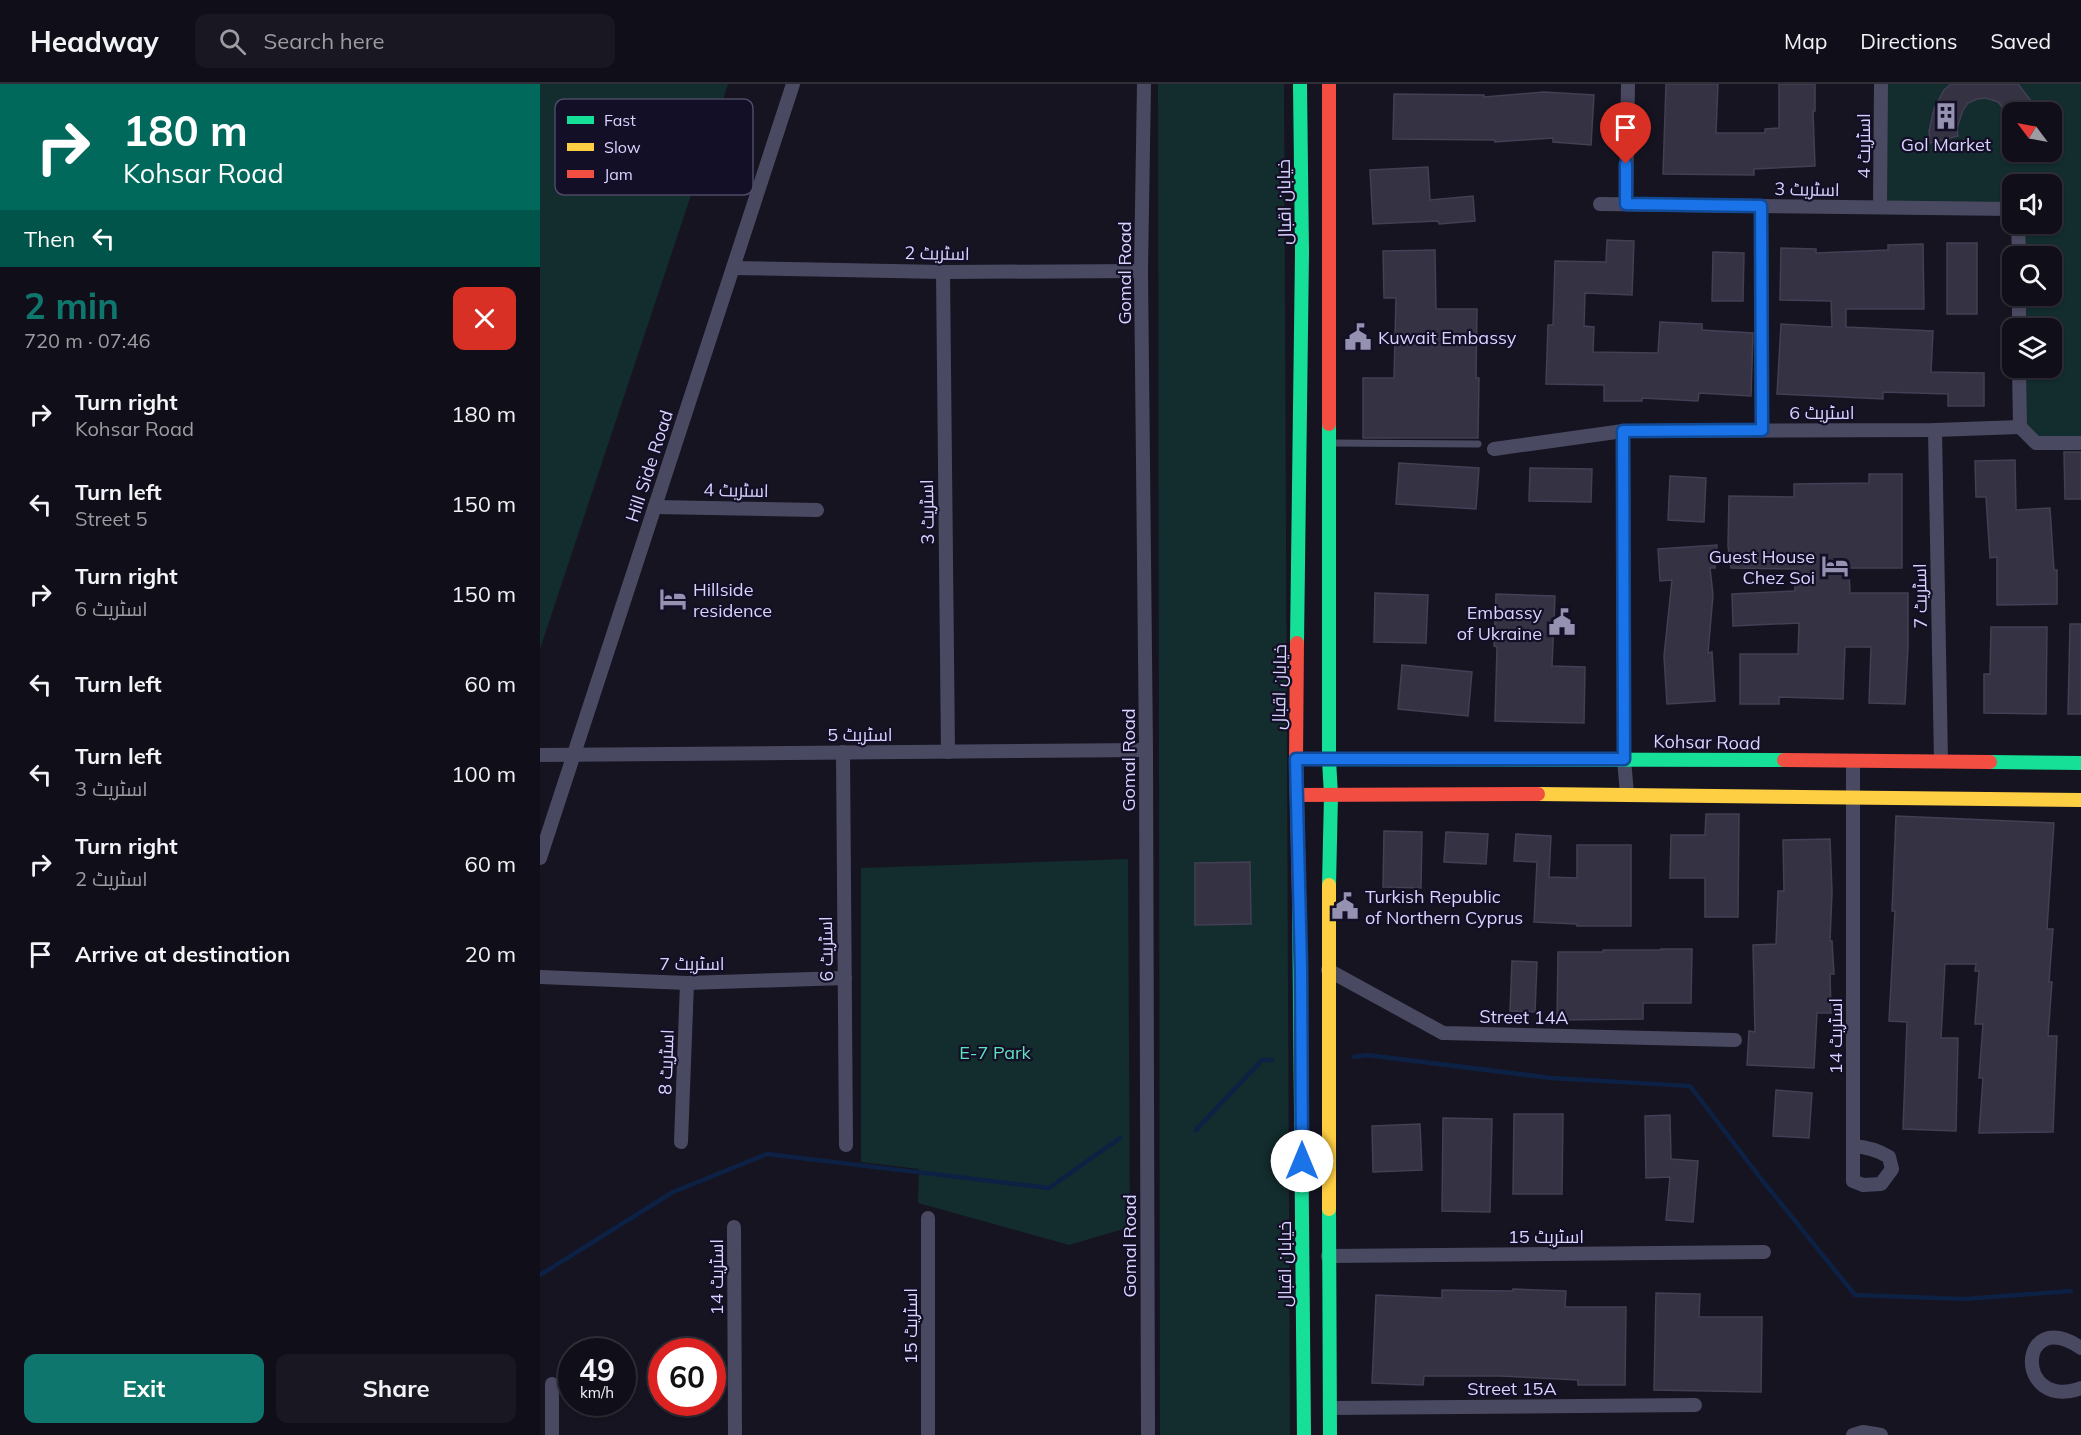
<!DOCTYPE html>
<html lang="en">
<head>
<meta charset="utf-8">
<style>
	body { margin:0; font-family:Mulish,Cairo,sans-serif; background:#191822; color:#f1f3f6; height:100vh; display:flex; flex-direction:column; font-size:22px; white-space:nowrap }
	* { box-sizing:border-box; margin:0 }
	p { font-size:20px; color:#9c9ca2 }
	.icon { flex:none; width:33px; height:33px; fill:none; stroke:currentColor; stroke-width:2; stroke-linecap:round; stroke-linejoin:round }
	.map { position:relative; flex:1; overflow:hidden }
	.drawer { display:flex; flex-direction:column; background:#100f19; width:540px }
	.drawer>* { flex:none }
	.hud { background:#00695c; color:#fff; overflow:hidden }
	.needle { width:39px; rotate:302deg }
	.controls { position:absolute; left:1462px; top:18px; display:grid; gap:12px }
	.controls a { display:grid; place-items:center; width:60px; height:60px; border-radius:12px; background:#100f19; box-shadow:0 2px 4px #0004,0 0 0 2px #302f38; font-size:30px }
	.speed { position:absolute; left:18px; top:1254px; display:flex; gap:12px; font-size:30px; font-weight:700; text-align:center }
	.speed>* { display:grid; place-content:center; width:78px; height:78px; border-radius:50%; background:#100f19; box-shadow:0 2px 4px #0004,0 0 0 2px #302f38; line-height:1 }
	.speed small { font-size:15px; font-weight:400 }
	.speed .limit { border:9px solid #d22; background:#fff; color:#111 }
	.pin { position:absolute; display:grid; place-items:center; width:51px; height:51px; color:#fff; margin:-62px -26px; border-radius:50% 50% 50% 0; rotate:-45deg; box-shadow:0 0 6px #0007 }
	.pin .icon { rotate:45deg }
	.me { position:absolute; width:66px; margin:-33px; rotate:0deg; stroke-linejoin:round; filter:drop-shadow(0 0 4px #0008) }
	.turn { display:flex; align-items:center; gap:21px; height:126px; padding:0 24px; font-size:27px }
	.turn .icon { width:78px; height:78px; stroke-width:2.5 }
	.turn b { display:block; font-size:42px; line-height:51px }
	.then { display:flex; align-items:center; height:57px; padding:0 24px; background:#0003; gap:12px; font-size:22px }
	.round { display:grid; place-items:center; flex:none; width:63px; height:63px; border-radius:12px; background:#191822 }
	.head { display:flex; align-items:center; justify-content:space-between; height:102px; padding:0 24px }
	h1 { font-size:36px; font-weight:700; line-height:45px; color:#0f766e }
	.action { display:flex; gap:12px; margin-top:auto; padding:12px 24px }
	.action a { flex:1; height:69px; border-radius:12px; background:#0f766e; color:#fff; font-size:24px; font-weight:700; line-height:69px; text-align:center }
	.action a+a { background:#191822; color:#f1f3f6 }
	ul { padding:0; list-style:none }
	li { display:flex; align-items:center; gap:18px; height:90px; padding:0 24px }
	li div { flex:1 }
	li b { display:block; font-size:22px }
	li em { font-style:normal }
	header { display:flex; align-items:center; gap:36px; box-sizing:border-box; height:84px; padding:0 30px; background:#100f19; border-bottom:2px solid #302f38 }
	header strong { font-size:28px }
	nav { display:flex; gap:33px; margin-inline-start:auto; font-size:21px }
	.search { width:420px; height:54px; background:#191822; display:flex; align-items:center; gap:15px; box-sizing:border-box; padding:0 21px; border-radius:12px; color:#9c9ca2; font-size:22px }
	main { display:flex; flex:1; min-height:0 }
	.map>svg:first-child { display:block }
	.green { fill:#132c2d; fill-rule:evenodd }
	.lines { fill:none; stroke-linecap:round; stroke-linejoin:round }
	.stream { stroke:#0d2144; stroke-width:4.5 }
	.building { fill:#343243; stroke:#433f54; stroke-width:1.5 }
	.lane { stroke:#4a4962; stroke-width:7 }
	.street { stroke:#4a4962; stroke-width:14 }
	.fast { stroke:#16e098; stroke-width:14 }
	.slow { stroke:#ffcf43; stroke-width:14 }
	.jam { stroke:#f24e42; stroke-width:14 }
	.route-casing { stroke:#114b97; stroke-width:15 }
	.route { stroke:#1a73e8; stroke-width:10 }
	.labels { text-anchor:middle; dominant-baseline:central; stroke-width:4.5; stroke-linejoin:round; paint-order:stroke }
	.poi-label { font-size:18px; fill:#d9d4ff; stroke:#130f26; text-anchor:start }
	.street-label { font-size:18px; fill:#d9d4ff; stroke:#130f26 }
	.park-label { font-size:18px; fill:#5fe0c0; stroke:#130f26 }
	.key { fill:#130f26; stroke:#4e4a67; stroke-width:1.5 }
	.key-label { font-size:16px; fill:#d9d4ff }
</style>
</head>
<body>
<header>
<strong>Headway</strong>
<div class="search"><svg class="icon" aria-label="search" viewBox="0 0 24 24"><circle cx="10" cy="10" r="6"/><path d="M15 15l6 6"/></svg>Search here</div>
<nav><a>Map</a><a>Directions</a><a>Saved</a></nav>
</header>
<main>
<section class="drawer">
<div class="hud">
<div class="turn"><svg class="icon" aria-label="right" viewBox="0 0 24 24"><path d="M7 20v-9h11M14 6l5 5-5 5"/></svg><div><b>180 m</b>Kohsar Road</div></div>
<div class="then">Then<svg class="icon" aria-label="left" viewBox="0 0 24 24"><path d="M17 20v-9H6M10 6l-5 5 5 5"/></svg></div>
</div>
<div class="head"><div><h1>2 min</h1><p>720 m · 07:46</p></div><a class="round" style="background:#d93025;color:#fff"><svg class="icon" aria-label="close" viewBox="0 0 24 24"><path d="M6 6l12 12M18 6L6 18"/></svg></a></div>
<ul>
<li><svg class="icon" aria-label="right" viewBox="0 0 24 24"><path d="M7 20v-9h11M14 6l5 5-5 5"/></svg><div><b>Turn right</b><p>Kohsar Road</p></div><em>180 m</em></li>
<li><svg class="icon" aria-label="left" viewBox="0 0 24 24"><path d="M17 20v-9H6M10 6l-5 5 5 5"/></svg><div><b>Turn left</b><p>Street 5</p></div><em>150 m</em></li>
<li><svg class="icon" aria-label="right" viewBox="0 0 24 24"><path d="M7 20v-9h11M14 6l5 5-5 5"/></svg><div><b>Turn right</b><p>اسٹریٹ 6</p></div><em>150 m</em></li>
<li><svg class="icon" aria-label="left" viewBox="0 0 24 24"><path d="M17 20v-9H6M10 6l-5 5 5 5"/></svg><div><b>Turn left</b></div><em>60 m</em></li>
<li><svg class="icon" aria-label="left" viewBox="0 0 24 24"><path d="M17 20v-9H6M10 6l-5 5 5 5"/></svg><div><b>Turn left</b><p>اسٹریٹ 3</p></div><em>100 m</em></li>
<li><svg class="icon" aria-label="right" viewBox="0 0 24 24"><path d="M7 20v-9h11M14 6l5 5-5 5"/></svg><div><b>Turn right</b><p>اسٹریٹ 2</p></div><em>60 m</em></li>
<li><svg class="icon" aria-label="arrive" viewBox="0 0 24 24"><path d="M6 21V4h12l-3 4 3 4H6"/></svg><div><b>Arrive at destination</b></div><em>20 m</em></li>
</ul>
<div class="action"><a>Exit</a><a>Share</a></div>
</section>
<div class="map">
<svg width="1541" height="1351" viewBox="0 0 1541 1351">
	<rect width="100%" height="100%" fill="#161421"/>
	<g class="green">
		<path d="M0 0H188L0 565Z"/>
		<path d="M618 0H744L750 1351H620Z"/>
		<path d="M1341 0H1541V359H1496L1480 343 1479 284H1512V244H1479V212H1512V172H1479L1478 140H1512V100H1473V125L1340 123ZM1473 28H1512V68H1473Z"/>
		<path d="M588 775 590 1143 529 1161 378 1119 379 1085 321 1078V784Z"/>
	</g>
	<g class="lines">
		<g class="stream">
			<path d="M814 973 827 971 1011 994 1150 1002 1222 1096 1315 1211 1425 1215 1531 1207"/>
			<path d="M656 1046 722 976H732"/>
			<path d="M0 1191 133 1108 227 1070 509 1104 580 1054"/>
		</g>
	</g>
	<g class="building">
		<path d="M1126 0H1178L1176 49H1225V45L1239 44V0H1275V27H1273L1275 82 1214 85V91L1123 90Z"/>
		<path d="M1411 0H1478L1492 18 1494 28H1466L1458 18 1446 14 1437 15 1428 19 1423 26 1417 44 1418 52 1390 59 1389 47 1394 25 1404 6Z"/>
		<path d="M1004 8 1054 11 1051 61 1013 58V54L955 58V56L853 55 854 10 944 11V13Z"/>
		<path d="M888 83 890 116 933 112 935 137 899 140 898 137 833 140 830 86Z"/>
		<path d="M1067 156 1094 157 1092 211 1045 209 1044 242 1054 243 1053 268 1118 269 1120 238 1162 240V246L1213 249 1211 312 1159 309 1158 317 1102 314V317H1064V301L1006 300 1008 241H1013L1015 177 1066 178Z"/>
		<rect x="1407" y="159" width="30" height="71"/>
		<path d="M1383 160 1384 225H1306V243L1393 247 1391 288 1444 289V322H1408V310L1343 308V315L1237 310 1241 240 1292 243 1291 217 1240 216 1241 164 1276 165V169L1348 166V161Z"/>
		<path d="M895 166 896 225H937L936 294H939L938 354H823V294H854L856 214H844L843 167Z"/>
		<path d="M1173 168 1204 169 1203 217H1172Z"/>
		<path d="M1524 368H1541V415H1525Z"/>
		<path d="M1475 376 1476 426 1510 424 1514 486H1517V520L1457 521V473L1450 474 1446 413H1436L1435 377Z"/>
		<path d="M859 379 939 384 936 425 856 420Z"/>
		<path d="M990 384 1052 385 1051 418 989 417Z"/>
		<path d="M1329 390H1362V484H1309L1310 509H1368V563L1365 620 1329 619 1331 563H1305L1303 615 1239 613V620H1200V570H1258L1259 539 1193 542 1192 510 1255 507V485L1191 484 1188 462 1189 412 1254 413V400L1329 399Z"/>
		<path d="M1130 392 1166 394 1164 438 1128 436Z"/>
		<path d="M1177 461 1175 484H1170L1173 511 1168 569 1172 568 1175 617 1127 620 1124 572 1132 496 1120 497 1118 465Z"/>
		<path d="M835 509 888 511 886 559 834 558Z"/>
		<path d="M956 510 1015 512 1012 582 1045 583 1044 639 955 637 957 563 954 562Z"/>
		<path d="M1530 540H1541V630H1528Z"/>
		<path d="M1451 543H1507L1506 630 1444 629V590H1450Z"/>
		<path d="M862 581 932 588 928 632 858 625Z"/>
		<path d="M1166 730H1199L1198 833H1165V794H1130L1131 751H1165Z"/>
		<path d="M1356 732 1514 739 1507 845H1513L1509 898H1512L1508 952H1517L1513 1048 1439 1049 1443 994H1439L1443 940H1435L1439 887H1435L1436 880H1405L1401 954H1418L1416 1047 1363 1045 1367 938 1349 937 1355 827H1352Z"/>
		<path d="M844 747 882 748 881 804 843 803Z"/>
		<path d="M906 748 948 750 946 780 904 778Z"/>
		<path d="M976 750 1011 752 1009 793 1037 794V761H1091V842H1037V840L994 838 997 778 974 777Z"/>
		<path d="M1290 755 1292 808 1290 857H1292L1294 890H1290L1291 929H1277L1274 984 1207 981 1209 947 1215 948 1213 861 1236 860 1238 807H1244L1243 756Z"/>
		<path d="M710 778 711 840 655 841V779Z"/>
		<path d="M1121 865H1152L1151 919H1103V935L1017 936 1018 868H1063V866H1121Z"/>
		<path d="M972 877 997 878 995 928 970 927Z"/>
		<path d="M1236 1006 1272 1009 1269 1054 1233 1052Z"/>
		<path d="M974 1030H1023L1022 1110H973Z"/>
		<path d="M1130 1031 1131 1075 1158 1077 1153 1138 1126 1136 1130 1093 1106 1094 1105 1032Z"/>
		<path d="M903 1034 952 1035 950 1128 902 1127Z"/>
		<path d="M880 1040 882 1086 833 1088 832 1042Z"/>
		<path d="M973 1205 1026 1207 1025 1223H1086L1085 1301H1038V1296L960 1292H884L883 1301 832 1299 836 1211 902 1214V1206L973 1207Z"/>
		<path d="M1116 1209 1160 1210 1159 1233H1222L1221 1308 1114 1306Z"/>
	</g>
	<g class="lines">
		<path class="lane" d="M791 359 938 360"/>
		<g class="street">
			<path d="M604 0 601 187 606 666 608 1351"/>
			<path d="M1060 120 1473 125"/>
			<path d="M1086 120 1088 0"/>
			<path d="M1221 122 1222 346"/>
			<path d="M1340 123 1341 0"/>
			<path d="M1478 140 1479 172"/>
			<path d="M193 184 403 188 601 187"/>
			<path d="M403 188 408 668"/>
			<path d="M1479 212V244"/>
			<path d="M1479 284 1480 343"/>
			<path d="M1480 343 1496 359H1541"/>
			<path d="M1395 346 1401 677"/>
			<path d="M1083 347 1084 675 1087 710"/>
			<path d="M954 365 1083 347 1395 346 1480 343"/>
			<path d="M115 423 277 426"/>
			<path d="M303 668 306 1061"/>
			<path d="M0 671 606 666"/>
			<path d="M1313 678V1097L1323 1101 1341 1100 1352 1085 1349 1073C1338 1066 1327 1063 1314 1062"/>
			<path d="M0 774 253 0"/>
			<path d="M788 886 903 949 1195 956"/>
			<path d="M0 893 147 899 305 894"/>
			<path d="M141 1058 147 899"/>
			<path d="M194 1143 195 1351"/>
			<path d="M788 1172 1224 1168"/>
			<path d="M1541 1264C1477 1221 1474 1328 1541 1304"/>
			<path d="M790 1324 1155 1321"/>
			<path d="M12 1351V1300"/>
			<path d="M388 1351V1134"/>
			<path d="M1313 1351 1323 1348 1341 1351"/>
		</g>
		<g class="fast">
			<path d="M789 340V676L791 711 789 801"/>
			<path d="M757 559 762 168 760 0"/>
			<path d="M756 675 1244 676"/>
			<path d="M1450 678 1541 679"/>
			<path d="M759 810 764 1351"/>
			<path d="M789 1125 790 1351"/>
		</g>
		<g class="slow">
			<path d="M998 710 1541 716"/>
			<path d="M789 1125V801"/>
		</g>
		<g class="jam">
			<path d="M789 0V340"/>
			<path d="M757 559 756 675 759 810"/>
			<path d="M1244 676 1450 678"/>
			<path d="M757 711 998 710"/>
		</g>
	</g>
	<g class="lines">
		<defs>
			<path id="route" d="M762 1077 761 885 756 675H1084L1083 347 1222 346 1221 122 1086 120V80"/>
		</defs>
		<use href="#route" class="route-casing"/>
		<use href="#route" class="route"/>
	</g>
	<defs>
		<symbol id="building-bare" viewBox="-9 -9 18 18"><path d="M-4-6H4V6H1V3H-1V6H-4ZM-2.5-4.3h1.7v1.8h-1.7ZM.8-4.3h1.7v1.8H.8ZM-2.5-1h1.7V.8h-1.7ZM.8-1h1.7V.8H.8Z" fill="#9591b1" stroke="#130f26" stroke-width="2.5" paint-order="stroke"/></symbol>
		<symbol id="civic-bare" viewBox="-9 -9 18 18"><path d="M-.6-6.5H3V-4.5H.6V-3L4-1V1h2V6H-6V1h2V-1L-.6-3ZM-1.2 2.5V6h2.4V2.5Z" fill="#9591b1" stroke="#130f26" stroke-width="2.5" paint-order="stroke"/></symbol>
		<symbol id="hotel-bare" viewBox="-9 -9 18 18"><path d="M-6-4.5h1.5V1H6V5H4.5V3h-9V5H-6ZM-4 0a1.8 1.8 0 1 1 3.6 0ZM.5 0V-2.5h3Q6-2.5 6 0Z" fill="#9591b1" stroke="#130f26" stroke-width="2.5" paint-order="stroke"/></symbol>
	</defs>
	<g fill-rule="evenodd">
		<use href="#building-bare" x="1387" y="13" width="38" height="38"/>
		<use href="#civic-bare" x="799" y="234" width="38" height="38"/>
		<use href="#hotel-bare" x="1276" y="463" width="38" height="38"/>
		<use href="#hotel-bare" x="114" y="496" width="38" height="38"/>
		<use href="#civic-bare" x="1003" y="519" width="38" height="38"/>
		<use href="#civic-bare" x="786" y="803" width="38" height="38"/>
	</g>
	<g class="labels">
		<g class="poi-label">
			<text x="1406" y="60" text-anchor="middle">Gol Market</text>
			<text x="838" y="253">Kuwait Embassy</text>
			<text x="1275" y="472" text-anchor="end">Guest House<tspan x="1275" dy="21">Chez Soi</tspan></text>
			<text x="153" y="505">Hillside<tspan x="153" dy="21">residence</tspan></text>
			<text x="1002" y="528" text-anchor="end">Embassy<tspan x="1002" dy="21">of Ukraine</tspan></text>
			<text x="825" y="812">Turkish Republic<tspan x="825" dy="21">of Northern Cyprus</tspan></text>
		</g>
		<g class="street-label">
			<text transform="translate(1323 62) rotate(-90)">اسٹریٹ 4</text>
			<text transform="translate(1267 105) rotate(1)">اسٹریٹ 3</text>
			<text transform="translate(744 118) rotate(-91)">خیابان اقبال</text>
			<text transform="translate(397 169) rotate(1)">اسٹریٹ 2</text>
			<text transform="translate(584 189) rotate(-90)">Gomal Road</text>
			<text x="1282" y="328">اسٹریٹ 6</text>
			<text transform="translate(109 382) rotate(-72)">Hill Side Road</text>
			<text transform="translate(196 406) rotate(1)">اسٹریٹ 4</text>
			<text transform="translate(387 428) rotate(-91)">اسٹریٹ 3</text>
			<text transform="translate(1380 512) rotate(-91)">اسٹریٹ 7</text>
			<text transform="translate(739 603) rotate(-89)">خیابان اقبال</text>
			<text x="320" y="650">اسٹریٹ 5</text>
			<text transform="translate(1167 658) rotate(1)">Kohsar Road</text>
			<text transform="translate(588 676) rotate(-90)">Gomal Road</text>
			<text transform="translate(286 865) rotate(-91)">اسٹریٹ 6</text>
			<text x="152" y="879">اسٹریٹ 7</text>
			<text transform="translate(984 933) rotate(1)">Street 14A</text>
			<text transform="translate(1295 952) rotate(-90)">اسٹریٹ 14</text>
			<text transform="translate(126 978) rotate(-88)">اسٹریٹ 8</text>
			<text x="1006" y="1152">اسٹریٹ 15</text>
			<text transform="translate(589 1162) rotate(-90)">Gomal Road</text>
			<text transform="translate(744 1180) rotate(-90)">خیابان اقبال</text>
			<text transform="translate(176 1193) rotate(-90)">اسٹریٹ 14</text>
			<text transform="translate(370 1242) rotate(-90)">اسٹریٹ 15</text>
			<text x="972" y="1304">Street 15A</text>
		</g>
		<g class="park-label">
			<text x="455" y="968">E-7 Park</text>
		</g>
	</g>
	<rect x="15" y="15" width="198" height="96" rx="9" class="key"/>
	<rect x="27" y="32" width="27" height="8" fill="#16e098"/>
	<rect x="27" y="59" width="27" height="8" fill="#ffcf43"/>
	<rect x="27" y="86" width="27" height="8" fill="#f24e42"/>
	<g class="key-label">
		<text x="64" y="42">Fast</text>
		<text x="64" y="69">Slow</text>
		<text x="64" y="96">Jam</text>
	</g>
</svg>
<div class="controls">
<a><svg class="needle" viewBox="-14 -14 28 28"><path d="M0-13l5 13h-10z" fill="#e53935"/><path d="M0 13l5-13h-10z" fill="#9c9ca2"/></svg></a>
<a><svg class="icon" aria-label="sound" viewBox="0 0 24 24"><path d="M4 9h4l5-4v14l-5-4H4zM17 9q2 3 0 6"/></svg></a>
<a><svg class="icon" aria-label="search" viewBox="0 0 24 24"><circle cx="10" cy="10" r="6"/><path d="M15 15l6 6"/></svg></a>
<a><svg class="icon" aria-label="layers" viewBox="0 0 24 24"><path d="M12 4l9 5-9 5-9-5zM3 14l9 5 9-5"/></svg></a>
</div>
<div class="speed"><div>49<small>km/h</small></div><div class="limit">60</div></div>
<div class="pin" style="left:1086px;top:80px;background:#d93025"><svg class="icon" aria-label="arrive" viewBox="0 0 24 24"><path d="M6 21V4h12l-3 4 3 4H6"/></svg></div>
<svg class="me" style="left:762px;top:1077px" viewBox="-20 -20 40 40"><circle r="19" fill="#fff"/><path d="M0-13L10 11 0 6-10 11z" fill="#1a73e8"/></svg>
</div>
</main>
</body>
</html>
